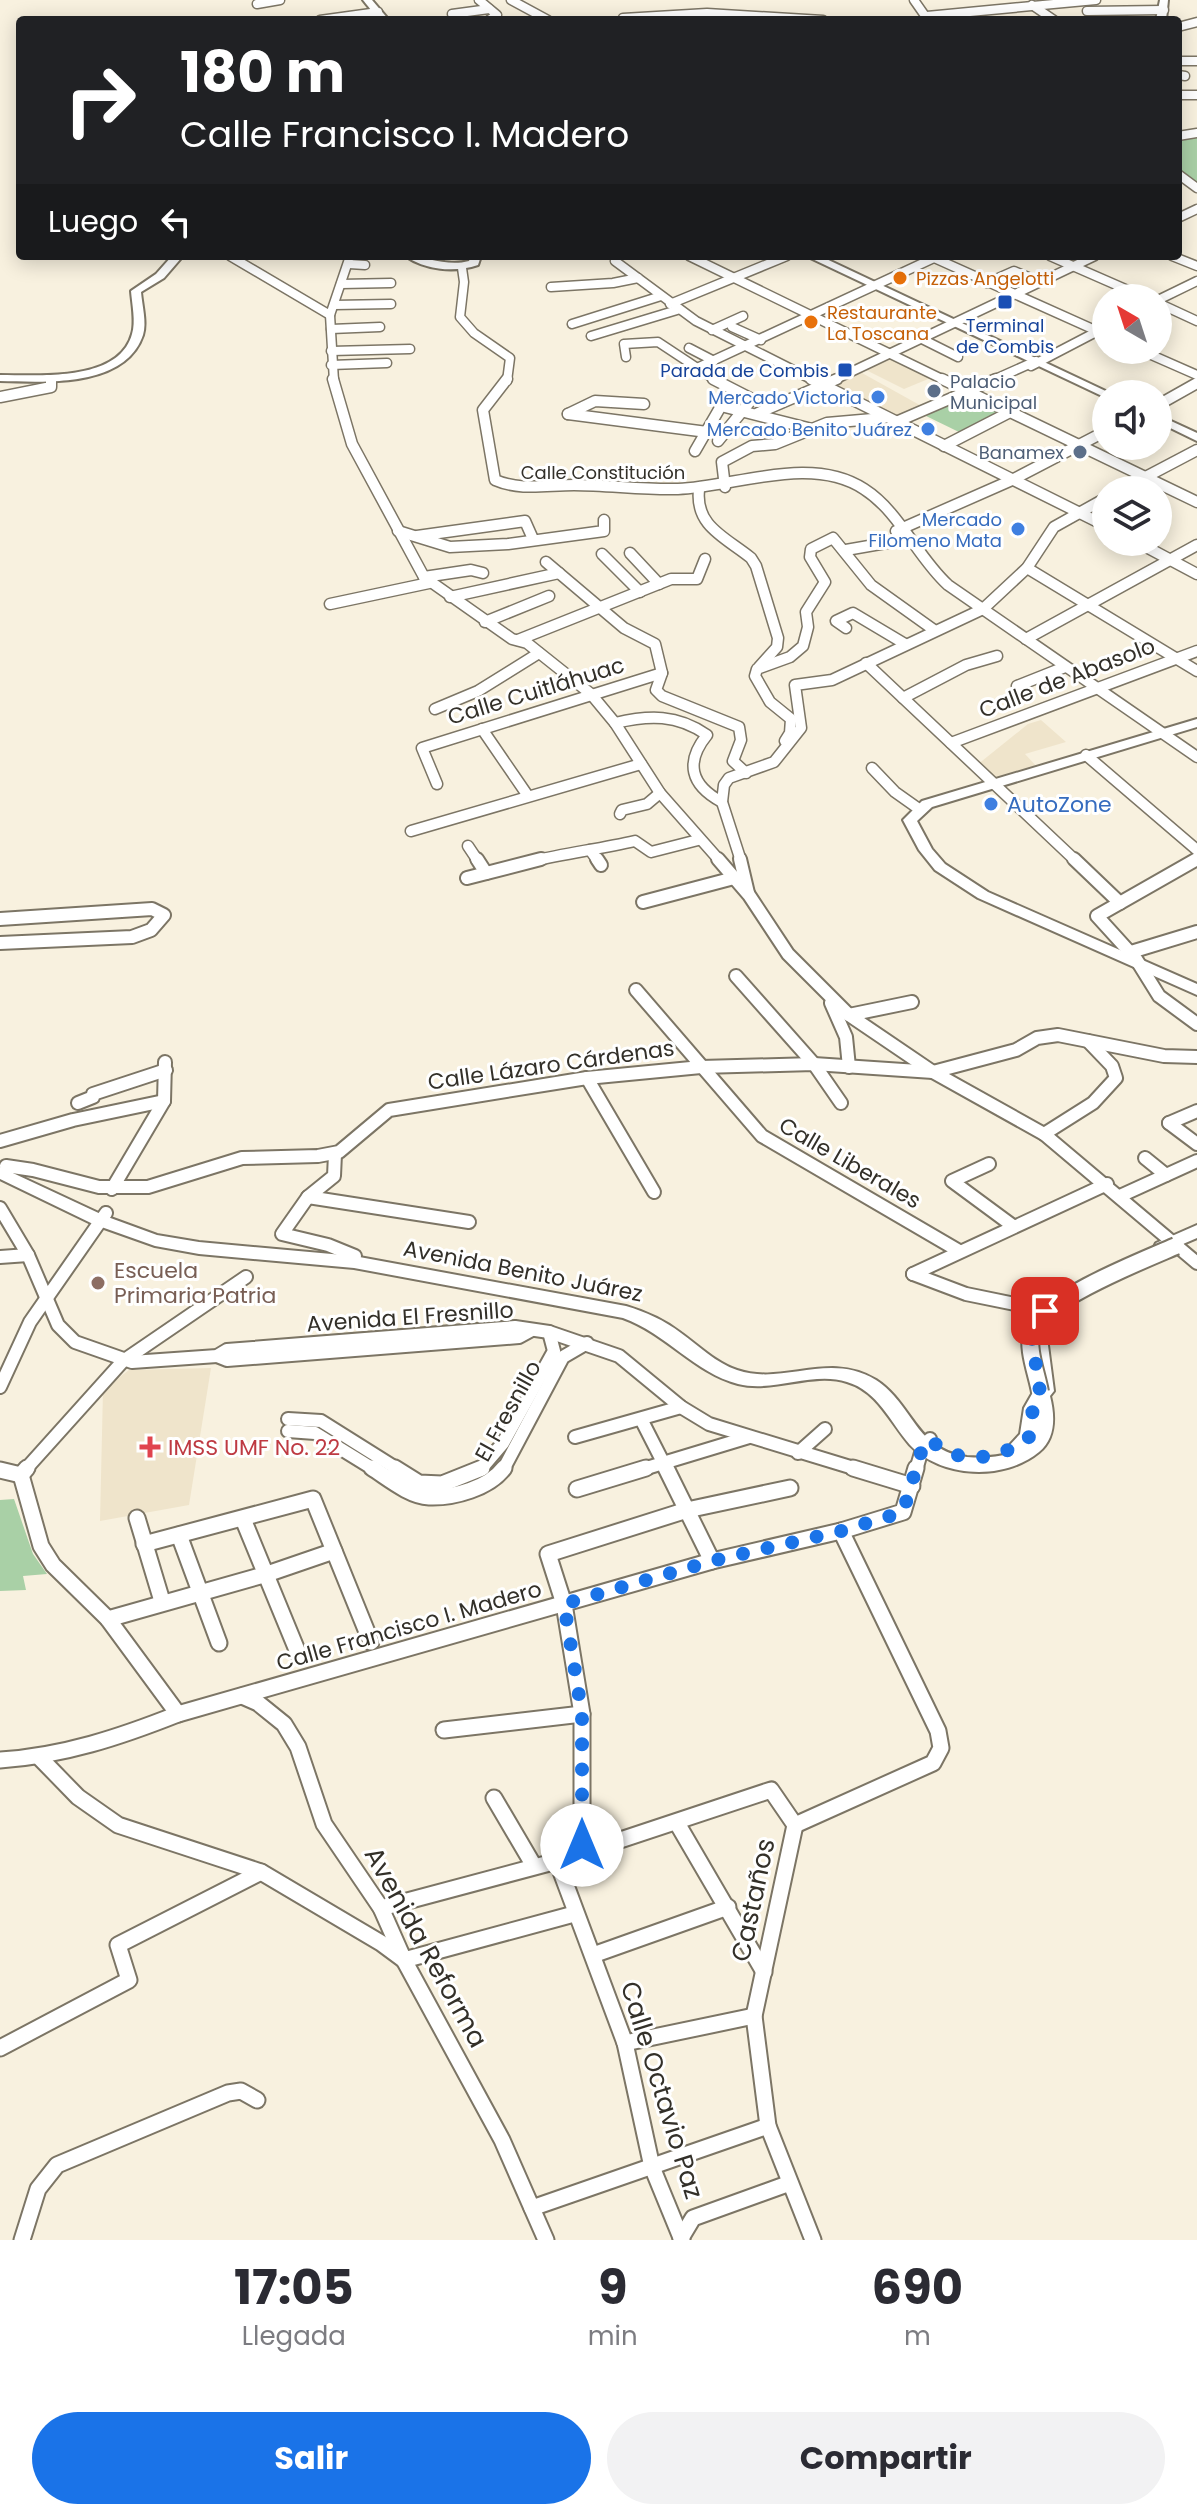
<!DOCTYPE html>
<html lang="es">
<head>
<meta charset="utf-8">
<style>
	body { margin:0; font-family:Poppins,sans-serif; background:#f2f2f3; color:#2b2b33; height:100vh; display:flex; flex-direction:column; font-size:30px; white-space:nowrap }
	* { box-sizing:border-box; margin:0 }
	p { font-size:26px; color:#7c7c81 }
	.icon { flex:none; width:44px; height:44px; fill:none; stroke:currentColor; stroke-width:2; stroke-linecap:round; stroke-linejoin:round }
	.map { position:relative; height:2240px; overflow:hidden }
	.panel { display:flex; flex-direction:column; background:#fff; flex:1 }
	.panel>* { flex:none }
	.hud { position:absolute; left:16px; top:16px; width:1166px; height:244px; border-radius:8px; box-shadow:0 4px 20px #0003; background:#202124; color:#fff; overflow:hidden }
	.needle { width:52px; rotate:321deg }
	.tools { position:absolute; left:1092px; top:284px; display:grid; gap:16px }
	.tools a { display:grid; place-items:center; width:80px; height:80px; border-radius:50%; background:#fff; box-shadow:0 4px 20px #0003; font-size:40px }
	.pin { position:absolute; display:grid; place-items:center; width:68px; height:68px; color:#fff; margin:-34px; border-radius:16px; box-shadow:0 4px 12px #0006 }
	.me { position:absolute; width:88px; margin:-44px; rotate:0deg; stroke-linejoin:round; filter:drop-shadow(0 0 6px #0008) }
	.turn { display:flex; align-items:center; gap:28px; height:168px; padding:0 32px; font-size:36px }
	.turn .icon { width:104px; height:104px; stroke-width:2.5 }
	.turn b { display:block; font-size:56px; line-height:68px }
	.then { display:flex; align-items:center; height:76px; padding:0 32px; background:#0003; gap:16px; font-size:30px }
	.eta { display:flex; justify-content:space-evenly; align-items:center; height:136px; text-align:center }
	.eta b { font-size:48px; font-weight:700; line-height:56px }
	.action { display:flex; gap:16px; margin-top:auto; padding:16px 32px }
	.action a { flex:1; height:92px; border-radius:48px; background:#1a73e8; color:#fff; font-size:32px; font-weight:700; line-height:92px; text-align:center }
	.action a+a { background:#f2f2f3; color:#2b2b33 }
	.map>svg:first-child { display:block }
	.built { fill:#efe4cb }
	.green { fill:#a9d0a6 }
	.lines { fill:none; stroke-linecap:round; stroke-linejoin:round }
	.minor-far3-casing { stroke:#7c7565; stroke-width:11 }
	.minor-far2-casing { stroke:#7c7565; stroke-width:13 }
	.minor-far1-casing { stroke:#7c7565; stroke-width:16 }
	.minor-casing { stroke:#7c7565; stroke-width:19 }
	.major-casing { stroke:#7c7565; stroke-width:4 }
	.minor-far3 { stroke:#fff; stroke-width:8 }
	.minor-far2 { stroke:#fff; stroke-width:10 }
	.minor-far1 { stroke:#fff; stroke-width:12 }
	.minor { stroke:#fff; stroke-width:15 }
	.major { fill:#fff; fill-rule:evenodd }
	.major-bridge-casing { stroke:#7c7565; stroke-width:20; stroke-linecap:butt }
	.major-bridge { stroke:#fff; stroke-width:16 }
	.route { stroke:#1a73e8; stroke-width:14; stroke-dasharray:0 25.2 }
	.food-dot { fill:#e8710a; stroke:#fff; stroke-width:3 }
	.transit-dot { fill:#1a4fb4; stroke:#fff; stroke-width:3 }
	.service-dot { fill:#5c6f8a; stroke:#fff; stroke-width:3 }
	.shop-dot { fill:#3f7fe0; stroke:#fff; stroke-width:3 }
	.education-dot { fill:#8d6e63; stroke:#fff; stroke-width:3 }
	.health-dot { fill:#e0444e; stroke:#fff; stroke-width:3 }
	.labels { text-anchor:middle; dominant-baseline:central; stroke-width:6; stroke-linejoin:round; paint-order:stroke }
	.far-food-label { font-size:18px; fill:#c56008; stroke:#fff; text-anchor:start }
	.far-transit-label { font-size:18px; fill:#164399; stroke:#fff }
	.far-service-label { font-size:18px; fill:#4e5e75; stroke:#fff; text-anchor:start }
	.far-shop-label { font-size:18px; fill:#366cbe; stroke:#fff; text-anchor:end }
	.far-street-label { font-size:18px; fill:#333029; stroke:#fff }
	.street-label { font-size:22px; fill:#333029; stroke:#fff }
	.shop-label { font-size:22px; fill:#366cbe; stroke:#fff; text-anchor:start }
	.education-label { font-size:22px; fill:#785e54; stroke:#fff; text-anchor:start }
	.health-label { font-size:22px; fill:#be3a42; stroke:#fff; text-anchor:start }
	.near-street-label { font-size:26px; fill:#333029; stroke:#fff }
</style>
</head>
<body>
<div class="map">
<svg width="1197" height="2240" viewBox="0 0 1197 2240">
	<rect width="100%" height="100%" fill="#f8f1df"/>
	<g class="built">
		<path d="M896 357 933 377 904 389 866 370Z"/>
		<path d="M862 373 925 408 896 420 830 386Z"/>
		<path d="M1041 720 1066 742 1025 754 1038 768 995 781 977 765 1028 724Z"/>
		<path d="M211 1368 189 1505 100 1521 103 1390 129 1370Z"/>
	</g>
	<g class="green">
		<path d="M1197 135V185L1178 172V138Z"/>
		<path d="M969 396 1003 412 961 433 924 415Z"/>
		<path d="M14 1499 33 1554 47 1574 23 1576 26 1590 0 1591V1500Z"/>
	</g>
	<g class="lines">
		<defs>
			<g id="minor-far3">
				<path d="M479 0 497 15 489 20"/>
				<path d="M511 0 548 20"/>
				<path d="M914 0 928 20"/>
				<path d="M257 4 280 0"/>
				<path d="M1032 5 1054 20"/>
				<path d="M1087 11 1164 10"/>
				<path d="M452 14 489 9"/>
				<path d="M927 16 1096 0"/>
				<path d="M623 18 707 13 823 20"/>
				<path d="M320 20 378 12"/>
				<path d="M1178 27 1197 22"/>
				<path d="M1178 61H1197"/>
				<path d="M1178 75 1185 76"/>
				<path d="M1178 95H1197"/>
				<path d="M1178 136 1197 133"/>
				<path d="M1178 174 1197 188"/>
				<path d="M1178 218 1197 209"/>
				<path d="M230 256 330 315"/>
				<path d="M689 256 946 381"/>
				<path d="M930 256 1106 335"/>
				<path d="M1050 256 1146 298"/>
				<path d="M1172 256 1197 266"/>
				<path d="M615 261 696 321 815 381"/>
				<path d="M349 264 365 265"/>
				<path d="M462 268 464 282 460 317 474 333 510 358 507 381"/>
				<path d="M987 283 1014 271 1031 278"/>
				<path d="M341 284 391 283"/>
				<path d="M551 287 613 283 638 278"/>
				<path d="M1158 300 1197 281"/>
				<path d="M1158 303 1197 321"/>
				<path d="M670 304 787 256"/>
				<path d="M334 305 391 304"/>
				<path d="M572 324 661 296"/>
				<path d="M732 327 761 340"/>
				<path d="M331 329 380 327"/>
				<path d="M712 330 743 316"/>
				<path d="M591 336 677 310"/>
				<path d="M922 339 958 357"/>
				<path d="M689 348 714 361"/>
				<path d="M1140 350 1197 375"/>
				<path d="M331 351 410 349"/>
				<path d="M626 357 624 344 658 342 717 381"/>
				<path d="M331 365 387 363"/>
				<path d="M1031 366 1100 330"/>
				<path d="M695 369 938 256"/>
				<path d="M334 381 330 315 350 256"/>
				<path d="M832 381 1095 256"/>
				<path d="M991 381 1036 361"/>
			</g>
			<g id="minor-far2">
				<path d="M333 379 352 444 424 577 512 639 527 643 591 694 615 723 660 793 720 861"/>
				<path d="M507 379 483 410 495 480C520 491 547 485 574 485 608 485 643 490 678 489 735 487 811 454 864 489 900 512 917 557 948 585L1197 757"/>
				<path d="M713 379 752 399 718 441"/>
				<path d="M811 379 1106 526"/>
				<path d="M942 379 1197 502"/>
				<path d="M0 397 51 387V380"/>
				<path d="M1158 405 1197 383"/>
				<path d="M758 413 837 379"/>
				<path d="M568 414 707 432"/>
				<path d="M568 414 595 401 644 404"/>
				<path d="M896 422 996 379"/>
				<path d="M944 446 1008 413"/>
				<path d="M695 451 721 406 812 429"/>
				<path d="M725 487 722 462 752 446 775 444 827 423 884 418"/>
				<path d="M699 490C695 526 725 537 751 558L756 566 778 638 777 647 759 667"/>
				<path d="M1121 490 1197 450"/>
				<path d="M398 531 450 547 508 544 604 531V520"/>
				<path d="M896 531 1012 480 1106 431"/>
				<path d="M417 536 525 521 533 539"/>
				<path d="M1137 542 1197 574"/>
				<path d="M846 550 909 539"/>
				<path d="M630 553 659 584"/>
				<path d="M602 554 640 592"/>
				<path d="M546 562 624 628 655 644 662 673 656 690 662 696 739 727 741 740 733 761 746 773"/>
				<path d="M1027 568 1197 671"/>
				<path d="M424 577 471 570 483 573"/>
				<path d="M450 597 559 573"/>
				<path d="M330 604 429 583"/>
				<path d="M485 622 549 596"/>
				<path d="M846 628 836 621 853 613 905 644"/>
				<path d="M1026 639 1197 545"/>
				<path d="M518 640 671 579H697L705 559"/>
				<path d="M866 663 1076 861"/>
				<path d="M1017 686 1065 667"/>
				<path d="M903 698 966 665 997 656"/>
				<path d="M435 709 478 691 539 653"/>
				<path d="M615 723C649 715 677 714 707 735 685 762 690 785 722 802"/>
				<path d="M482 729 528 796"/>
				<path d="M785 741 790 733 791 719 770 702 755 676 757 669 790 657 803 646 808 627 806 612 825 582 810 557 811 549 833 538 871 585 934 630"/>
				<path d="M951 743 1197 651"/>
				<path d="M1086 755 1197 850"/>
				<path d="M872 768 895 792 919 809"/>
				<path d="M437 784 422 748 662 673"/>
				<path d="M620 814 622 810 647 804 660 793"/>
				<path d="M411 831 641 764"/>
				<path d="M468 846 478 861"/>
				<path d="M590 850 598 861"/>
				<path d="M533 861C567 853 600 849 635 841L651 852 698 840"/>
				<path d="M741 861 722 802 724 785 729 778 774 762 801 728 795 685 832 680 983 609 1027 568 1054 527 1106 498"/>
				<path d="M1193 861 1197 859"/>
			</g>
			<g id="minor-far1">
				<path d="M477 859 486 873"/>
				<path d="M597 859 601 865"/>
				<path d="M718 859 749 895 788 954 849 1015 933 1072 1044 1134 1197 1263"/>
				<path d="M740 859 748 893"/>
				<path d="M1074 859 1120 903"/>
				<path d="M1197 859 1097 916 1136 959 1159 996 1197 1024"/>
				<path d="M467 878 541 859"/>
				<path d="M643 902 734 878"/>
				<path d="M0 919 152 909 164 915 151 930 132 937 0 943"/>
				<path d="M1131 952 1197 932"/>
				<path d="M736 976 814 1064 841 1103"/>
				<path d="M636 990 762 1136 959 1251"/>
				<path d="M831 1003 846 1037 849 1067"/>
				<path d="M849 1015 912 1002"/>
				<path d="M587 1078 654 1192"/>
				<path d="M78 1103 93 1097V1094L166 1070"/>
				<path d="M1169 1123 1197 1144"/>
				<path d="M1169 1123 1197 1111"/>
				<path d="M1044 1134 1093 1103 1116 1078 1112 1066 1088 1041"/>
				<path d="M0 1141 73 1120 164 1101"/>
				<path d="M335 1154 334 1176 308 1197 282 1234 328 1245 355 1256"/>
				<path d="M1145 1158 1166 1175"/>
				<path d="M989 1164 952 1181 1013 1226"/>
				<path d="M6 1166 33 1170 99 1187H148L242 1158 318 1156 339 1152 389 1110 587 1078 701 1067 814 1064 933 1072 1016 1050 1037 1038 1058 1035 1164 1056 1197 1057"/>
				<path d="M112 1189 164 1101 165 1062"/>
				<path d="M1120 1196 1197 1161"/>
				<path d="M308 1197 469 1222"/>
				<path d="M0 1208 28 1255 58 1325 75 1342 132 1362 217 1356 227 1350 515 1327 549 1332 619 1356 681 1407 709 1424 860 1470"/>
				<path d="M0 1257 28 1255"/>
				<path d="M913 1274 1107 1184"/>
				<path d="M913 1274 966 1294 1039 1309"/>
				<path d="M217 1356 227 1360 519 1337 530 1331"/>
				<path d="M0 1387 30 1322 106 1213"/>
				<path d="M288 1419 321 1421 399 1470"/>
				<path d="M641 1419 667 1470"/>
				<path d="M288 1431 315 1433 375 1470"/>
				<path d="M575 1437 681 1407"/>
				<path d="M798 1453 825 1429"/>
				<path d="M25 1470 123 1361 246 1277"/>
				<path d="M480 1470 503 1443 554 1351 549 1332"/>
				<path d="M503 1470 563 1357 587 1343"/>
				<path d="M640 1470 749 1437"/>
				<path d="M916 1470 923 1446 930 1439"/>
			</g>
			<g id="minor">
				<path d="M372 1468C388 1478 409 1496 429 1497 454 1498 489 1488 504 1468"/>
				<path d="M395 1468 419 1483 442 1484 482 1468"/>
				<path d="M666 1468 712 1561"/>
				<path d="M853 1468 912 1486"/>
				<path d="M0 1470 21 1475"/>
				<path d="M21 1475 27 1468"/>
				<path d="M21 1475 41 1546 53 1565 108 1619 178 1714"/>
				<path d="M577 1489 646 1468"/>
				<path d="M137 1518 162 1601"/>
				<path d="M243 1519 299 1655"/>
				<path d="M179 1535 219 1643"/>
				<path d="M144 1544 313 1499 371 1642"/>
				<path d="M108 1619 267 1574 334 1551"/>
				<path d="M242 1696 258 1703 284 1724 298 1747 324 1824 381 1908 404 1960 502 2140 546 2240"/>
				<path d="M444 1730 582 1714"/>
				<path d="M40 1758 78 1797 118 1825 261 1872 381 1943 404 1960 574 1914"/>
				<path d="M0 1760C63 1756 120 1737 178 1714L712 1561 841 1531 903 1512 916 1468"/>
				<path d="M494 1798 534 1866"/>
				<path d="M677 1823 764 1972"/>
				<path d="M795 1825 754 2016 768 2126 813 2240"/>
				<path d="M795 1825 933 1763 941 1748 938 1731 841 1531"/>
				<path d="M579 1854 582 1845V1714L564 1604 548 1554 687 1510 790 1488"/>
				<path d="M557 1861 625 2043 652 2167 682 2240"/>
				<path d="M381 1908 557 1861 771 1790 795 1825"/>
				<path d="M593 1955 728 1907"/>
				<path d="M625 2043 754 2016"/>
				<path d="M0 2048 129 1980 118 1945 261 1872"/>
				<path d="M532 2208 768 2126"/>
				<path d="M681 2238 693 2218 790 2183"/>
				<path d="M22 2240 38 2189 57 2165 228 2093 241 2091 257 2100"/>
			</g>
			<g id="major">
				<path d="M363 0H372L389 20H379Z"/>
				<path d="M1160 0H1168L1166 20H1156Z"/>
				<path d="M172 256H183L164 278 141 292C142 305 147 323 143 335 125 388 45 382 0 381V375C39 375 119 382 132 334 136 322 132 304 131 291L156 274Z"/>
				<path d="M405 256C427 256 446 267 469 261L471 256H481L478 265C454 273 426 270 405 256Z"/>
				<path d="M806 256H820L1112 394 1102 396Z"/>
				<path d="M1158 415 1197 433V441L1158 422Z"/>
				<path d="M1197 719V727L932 807 917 821 932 849 945 864 988 892 1197 984V995L978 898 935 870 919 850 903 820 922 801Z"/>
				<path d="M0 1167 105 1216 157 1235 199 1242 354 1256 626 1306C646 1312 664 1320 681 1333 699 1346 716 1363 737 1370 783 1386 829 1351 876 1380 913 1404 916 1451 967 1457 982 1458 996 1458 1010 1453L1007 1448 1020 1434 1024 1408 1036 1387 1028 1330 1035 1316H1047L1050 1320 1046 1330 1054 1391 1050 1396C1055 1416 1056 1438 1039 1452 1004 1481 941 1478 910 1445 890 1422 878 1391 847 1382 812 1371 774 1393 738 1384 695 1373 667 1334 623 1318L354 1268 199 1254 155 1246 93 1224 0 1179Z"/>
				<path d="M1197 1225V1238L1162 1253 1154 1247 1156 1243Z"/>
			</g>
		</defs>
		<use href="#minor-far3" class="minor-far3-casing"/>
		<use href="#minor-far2" class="minor-far2-casing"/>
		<use href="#minor-far1" class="minor-far1-casing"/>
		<use href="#minor" class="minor-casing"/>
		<use href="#major" class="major-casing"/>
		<use href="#minor-far3" class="minor-far3"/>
		<use href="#minor-far2" class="minor-far2"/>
		<use href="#minor-far1" class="minor-far1"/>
		<use href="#minor" class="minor"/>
		<use href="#major" class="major"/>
		<defs>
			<path id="major-bridge" d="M1040 1392C1037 1374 1026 1348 1032 1330 1042 1300 1146 1259 1176 1246"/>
		</defs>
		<use href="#major-bridge" class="major-bridge-casing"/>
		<use href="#major-bridge" class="major-bridge"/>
	</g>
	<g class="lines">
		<path class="route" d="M582 1845V1714L564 1604 712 1561 841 1531 903 1512 923 1446 930 1439C956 1467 1002 1460 1029 1437L1033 1408 1040 1392 1031 1332 1045 1311"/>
	</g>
	<g class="food-dot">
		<circle cx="900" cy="278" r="8"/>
		<circle cx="811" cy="322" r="8"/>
	</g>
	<g class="transit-dot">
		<rect x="997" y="294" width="16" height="16" rx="4"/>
		<rect x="837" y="362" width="16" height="16" rx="4"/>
	</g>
	<g class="service-dot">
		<circle cx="934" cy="391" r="8"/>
		<circle cx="1080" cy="452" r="8"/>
	</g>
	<g class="shop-dot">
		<circle cx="878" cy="397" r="8"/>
		<circle cx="928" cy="429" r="8"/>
		<circle cx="1018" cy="529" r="8"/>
		<circle cx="991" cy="804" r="8"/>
	</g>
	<circle class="education-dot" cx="98" cy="1283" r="8"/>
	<path class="health-dot" d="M146 1435h8v8h8v8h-8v8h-8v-8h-8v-8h8z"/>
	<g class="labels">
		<g class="far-food-label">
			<text x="916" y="278">Pizzas Angelotti</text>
			<text x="827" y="312">Restaurante<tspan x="827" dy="21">La Toscana</tspan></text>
		</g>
		<g class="far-transit-label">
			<text x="1005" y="325">Terminal<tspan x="1005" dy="21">de Combis</tspan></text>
			<text x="829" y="370" text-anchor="end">Parada de Combis</text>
		</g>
		<g class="far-service-label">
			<text x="950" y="381">Palacio<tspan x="950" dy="21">Municipal</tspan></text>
			<text x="1064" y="452" text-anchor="end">Banamex</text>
		</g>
		<g class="far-shop-label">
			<text x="862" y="397">Mercado Victoria</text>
			<text x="912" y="429">Mercado Benito Juárez</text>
			<text x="1002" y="519">Mercado<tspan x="1002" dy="21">Filomeno Mata</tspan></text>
		</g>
		<g class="far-street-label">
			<text x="603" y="472">Calle Constitución</text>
		</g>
		<g class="street-label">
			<text transform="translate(1067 678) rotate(-21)">Calle de Abasolo</text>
			<text transform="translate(536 691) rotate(-17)">Calle Cuitláhuac</text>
			<text transform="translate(551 1065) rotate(-8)">Calle Lázaro Cárdenas</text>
			<text transform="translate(850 1163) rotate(30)">Calle Liberales</text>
			<text transform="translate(523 1271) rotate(11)">Avenida Benito Juárez</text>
			<text transform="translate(410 1317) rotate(-4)">Avenida El Fresnillo</text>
			<text transform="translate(508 1411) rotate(-61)">El Fresnillo</text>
			<text transform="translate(409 1626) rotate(-16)">Calle Francisco I. Madero</text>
		</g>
		<g class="shop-label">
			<text x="1007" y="804">AutoZone</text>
		</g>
		<g class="education-label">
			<text x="114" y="1270">Escuela<tspan x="114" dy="25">Primaria Patria</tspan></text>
		</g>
		<g class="health-label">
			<text x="168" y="1447">IMSS UMF No. 22</text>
		</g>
		<g class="near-street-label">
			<text transform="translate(753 1900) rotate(-78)">Castaños</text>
			<text transform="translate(426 1947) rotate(61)">Avenida Reforma</text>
			<text transform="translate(662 2090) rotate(73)">Calle Octavio Paz</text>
		</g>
	</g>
</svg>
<div class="tools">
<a><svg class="needle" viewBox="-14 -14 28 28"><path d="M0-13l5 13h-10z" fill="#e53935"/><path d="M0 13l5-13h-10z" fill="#7c7c81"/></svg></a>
<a><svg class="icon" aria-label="sound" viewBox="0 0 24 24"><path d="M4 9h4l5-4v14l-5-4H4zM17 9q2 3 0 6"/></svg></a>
<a><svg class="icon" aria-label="layers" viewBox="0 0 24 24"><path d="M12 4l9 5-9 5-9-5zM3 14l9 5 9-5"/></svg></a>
</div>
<div class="pin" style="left:1045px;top:1311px;background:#d93025"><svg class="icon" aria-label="arrive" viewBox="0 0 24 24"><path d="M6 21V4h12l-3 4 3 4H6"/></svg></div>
<svg class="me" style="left:582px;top:1845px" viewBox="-20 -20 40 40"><circle r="19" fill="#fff"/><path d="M0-13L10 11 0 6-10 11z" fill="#1a73e8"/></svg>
<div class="hud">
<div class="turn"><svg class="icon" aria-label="right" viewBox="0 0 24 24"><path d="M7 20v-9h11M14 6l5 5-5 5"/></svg><div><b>180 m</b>Calle Francisco I. Madero</div></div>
<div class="then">Luego<svg class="icon" aria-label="left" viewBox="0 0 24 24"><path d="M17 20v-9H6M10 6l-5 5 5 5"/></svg></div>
</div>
</div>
<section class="panel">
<div class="eta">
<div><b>17:05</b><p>Llegada</p></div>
<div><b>9</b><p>min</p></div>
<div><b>690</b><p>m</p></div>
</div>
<div class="action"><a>Salir</a><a>Compartir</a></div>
</section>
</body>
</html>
